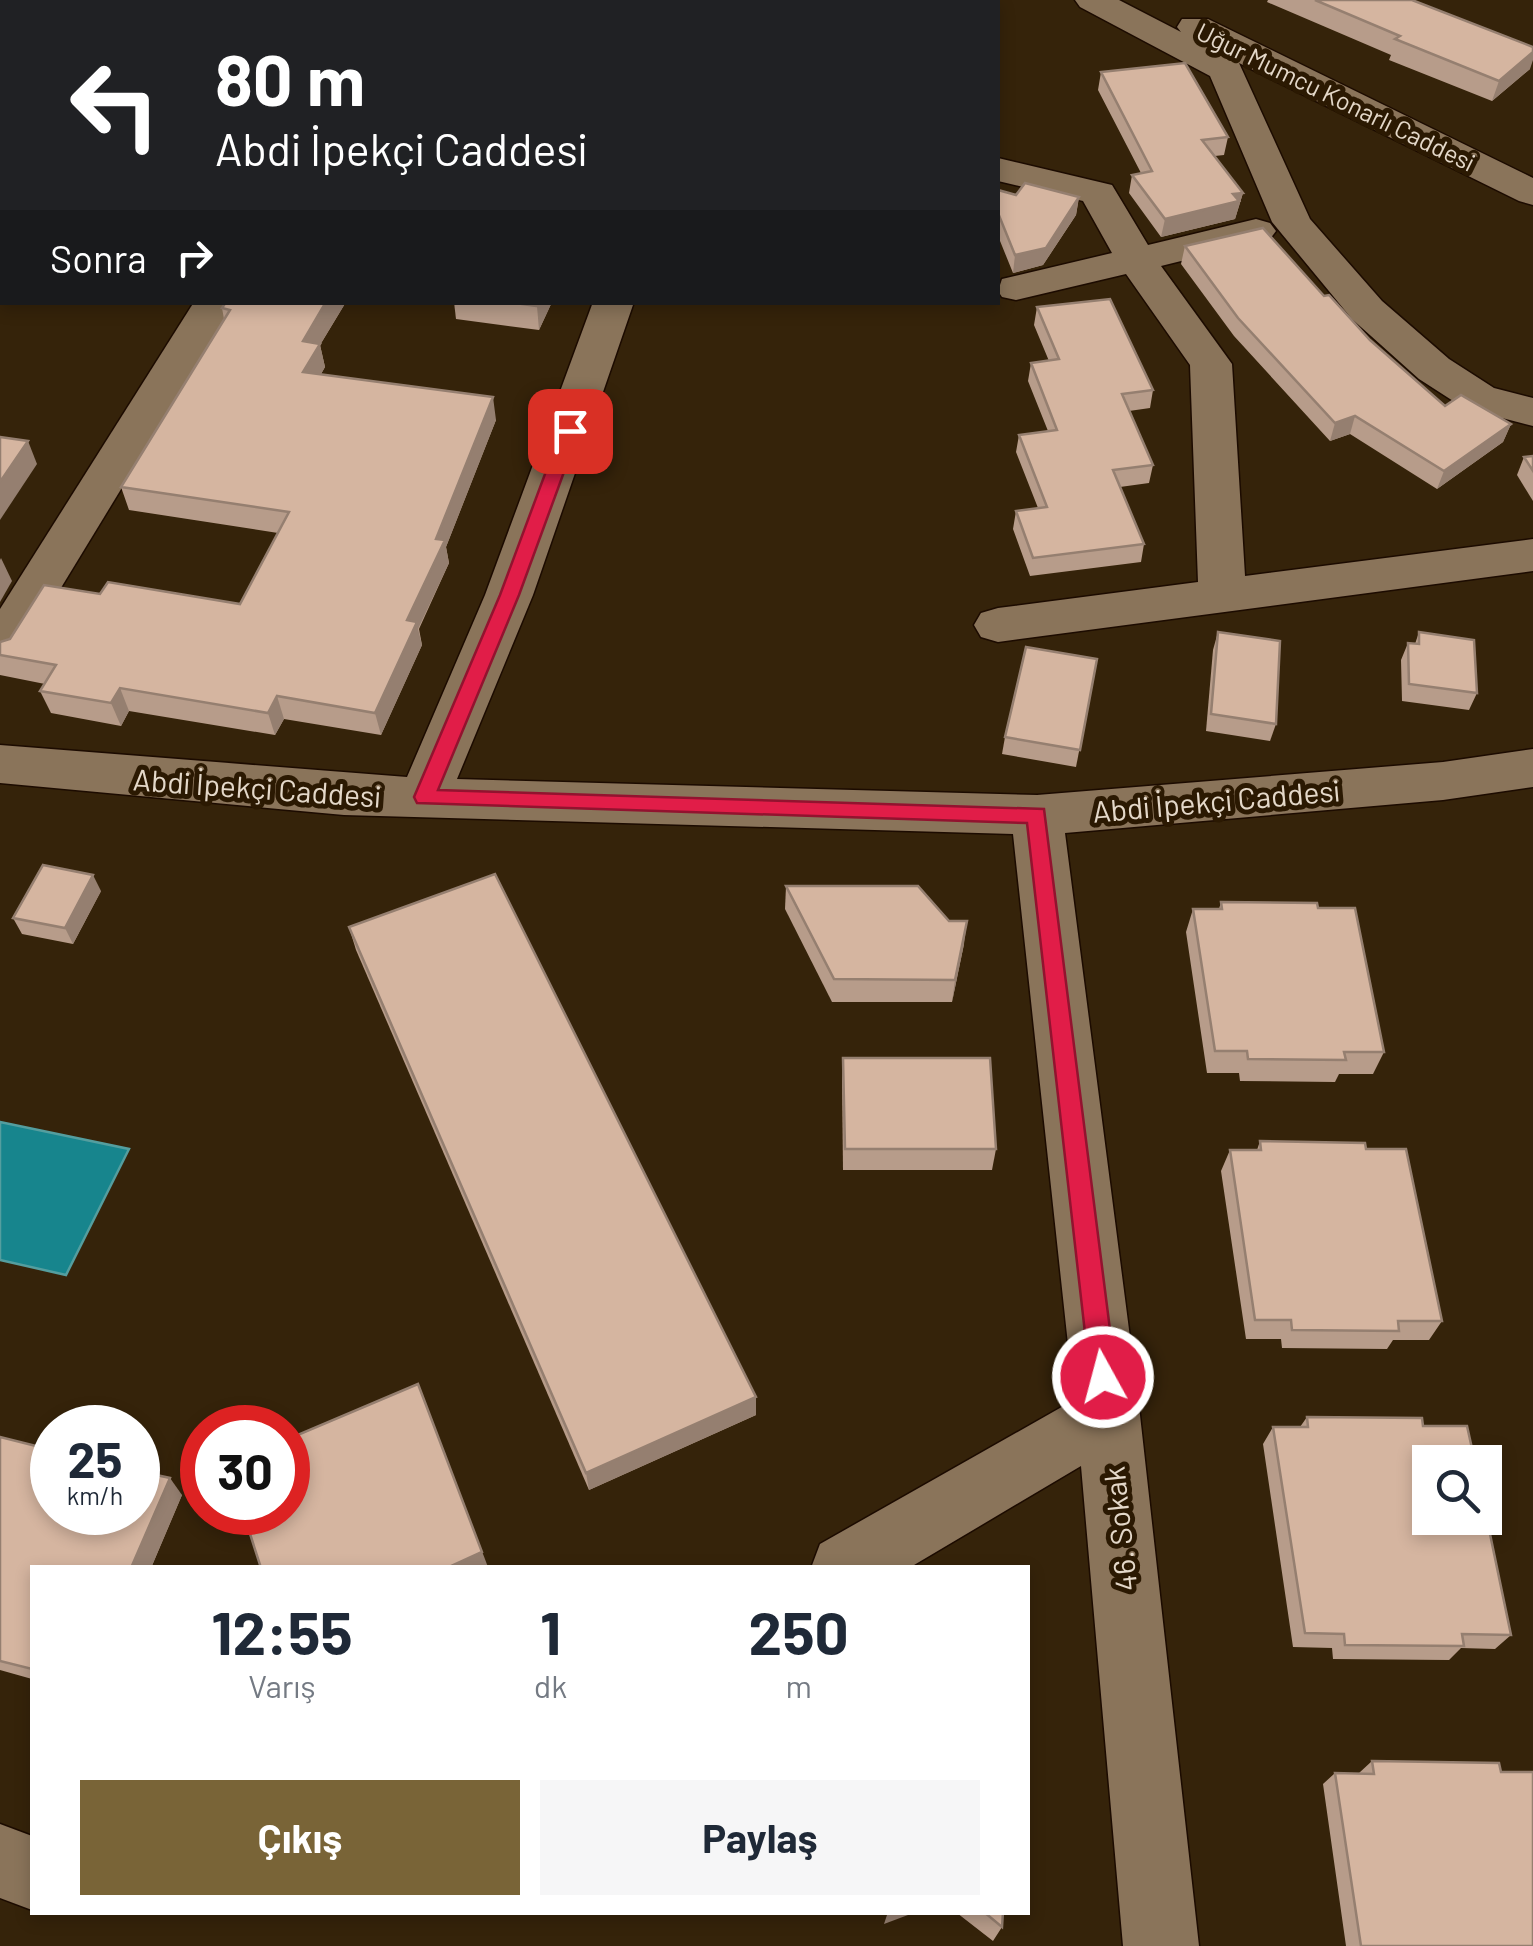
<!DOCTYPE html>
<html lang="tr">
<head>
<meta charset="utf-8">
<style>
	body { margin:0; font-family:Barlow,sans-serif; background:#f6f6f7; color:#1f2937; height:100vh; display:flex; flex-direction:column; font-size:38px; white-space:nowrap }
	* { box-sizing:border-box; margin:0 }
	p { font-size:32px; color:#747a83 }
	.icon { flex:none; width:55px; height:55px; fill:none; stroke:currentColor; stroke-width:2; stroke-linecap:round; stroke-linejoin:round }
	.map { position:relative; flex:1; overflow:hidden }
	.drawer { position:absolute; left:30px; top:1565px; width:1000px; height:350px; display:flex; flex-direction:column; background:#fff; border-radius:0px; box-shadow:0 5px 15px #0003 }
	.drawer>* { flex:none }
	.hud { position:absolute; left:0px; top:0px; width:1000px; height:305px; box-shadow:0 5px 15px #0003; background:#202124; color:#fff; overflow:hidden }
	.fabs { position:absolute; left:1412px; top:1445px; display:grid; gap:20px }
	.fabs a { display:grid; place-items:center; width:90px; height:90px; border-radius:0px; background:#fff; box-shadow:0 5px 15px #0003; font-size:50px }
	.speed { position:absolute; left:30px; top:1405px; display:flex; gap:20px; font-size:50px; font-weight:700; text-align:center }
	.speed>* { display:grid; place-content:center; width:130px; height:130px; border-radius:50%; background:#fff; box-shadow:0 5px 15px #0003; line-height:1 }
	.speed small { font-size:25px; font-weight:400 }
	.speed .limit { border:15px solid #d22; background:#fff; color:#111 }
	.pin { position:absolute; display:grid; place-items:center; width:85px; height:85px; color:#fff; margin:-42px; border-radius:20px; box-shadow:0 5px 15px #0006 }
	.me { position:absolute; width:110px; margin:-55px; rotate:353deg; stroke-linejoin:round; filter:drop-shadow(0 0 8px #0008) }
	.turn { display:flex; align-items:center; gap:35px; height:210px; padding:0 50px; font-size:45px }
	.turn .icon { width:130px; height:130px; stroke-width:2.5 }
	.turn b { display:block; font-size:70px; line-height:85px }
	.then { display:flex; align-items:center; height:95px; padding:0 50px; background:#0003; gap:20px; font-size:38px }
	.eta { display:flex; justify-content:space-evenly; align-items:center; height:170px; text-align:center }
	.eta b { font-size:60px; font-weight:700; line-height:70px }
	.button { display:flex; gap:20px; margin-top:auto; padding:20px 50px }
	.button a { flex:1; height:115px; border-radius:0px; background:#796437; color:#fff; font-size:40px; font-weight:700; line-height:115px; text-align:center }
	.button a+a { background:#f6f6f7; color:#1f2937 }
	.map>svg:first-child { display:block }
	.water { fill:#17858d; stroke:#549e9f; stroke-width:2.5 }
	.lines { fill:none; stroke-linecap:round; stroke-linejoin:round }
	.minor-casing { stroke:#1c0b00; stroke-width:3 }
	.minor { fill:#8a745a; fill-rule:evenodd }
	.wall { fill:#b79c8a }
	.shaded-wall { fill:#957f70 }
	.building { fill:#d5b5a0; stroke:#957f70; stroke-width:2.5 }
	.route { fill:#e11d48; stroke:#92132f; stroke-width:2.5 }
	.labels { text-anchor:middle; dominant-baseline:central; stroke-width:10; stroke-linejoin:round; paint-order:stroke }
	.far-street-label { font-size:25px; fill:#e4d8c9; stroke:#2b1902 }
	.street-label { font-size:30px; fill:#e4d8c9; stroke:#2b1902 }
</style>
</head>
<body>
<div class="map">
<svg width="1533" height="1946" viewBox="0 0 1533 1946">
	<rect width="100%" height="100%" fill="#35230a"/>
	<path class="water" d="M0 1122 129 1149 66 1275 0 1260Z"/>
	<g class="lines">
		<defs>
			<g id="minor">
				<path d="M1075 0H1119L1181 32 1177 27 1182 19H1208L1533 178V205L1519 201 1239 63 1310 219 1382 301 1449 359 1494 388 1533 398V426L1464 408 1419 379 1352 319 1272 222 1210 76 1080 7Z"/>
				<path d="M998 158 1112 185 1148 245 1256 219 1270 223 1276 231 1270 239 1161 266 1232 364 1245 576 1533 539V571L998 642 981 637 974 625 981 613 998 608 1198 582 1190 365 1126 274 1016 300 1002 297 998 291 1002 279 1112 253 1083 201 998 181Z"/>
				<path d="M194 302H235L17 660 0 665V609Z"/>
				<path d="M593 302H634L533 595 457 779 1037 795 1443 762 1533 749V787L1443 800 1065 833 1140 1415 1199 1946H1123L1081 1466 909 1568H811L820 1544 1074 1400 1013 834 344 815 0 783V745L407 777 485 595Z"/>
				<path d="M0 1824 32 1836V1910L0 1898Z"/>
			</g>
		</defs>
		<use href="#minor" class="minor-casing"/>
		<use href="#minor" class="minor"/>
	</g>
	<g class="wall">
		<path d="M730 0H835L832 2H730Z"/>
		<path d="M1268 0H1412L1530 69 1492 101 1389 60 1391 55 1267 2Z"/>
		<path d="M1101 72 1228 137 1224 155 1215 156 1243 193 1235 219 1161 237 1129 193 1132 175 1141 173 1098 90Z"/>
		<path d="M998 190 1016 195 1079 197 1076 215 1043 265 1013 273 998 236Z"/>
		<path d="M1185 246 1324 296 1370 340 1445 406 1511 424 1503 442 1437 489 1350 434 1330 441 1234 336 1181 264Z"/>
		<path d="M226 302H346L320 345 325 367 321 374 496 420 446 547 449 563 419 629 422 645 381 735 284 719 275 735 129 711 121 726 51 713 40 691 45 684 0 675V642L10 639 100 594 240 604 278 533 129 510 121 487 224 319 222 308Z"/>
		<path d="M454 302H552L539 330 456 319Z"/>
		<path d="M1037 307 1153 390 1150 408 1129 411 1153 465 1149 483 1120 487 1144 544 1141 562 1030 576 1013 529 1016 511 1038 508 1016 452 1019 435 1048 431 1028 381 1031 363 1049 361 1034 325Z"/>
		<path d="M1533 456V501L1517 475 1524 457Z"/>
		<path d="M1218 632 1276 724 1270 741 1206 731 1213 650Z"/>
		<path d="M1419 632 1477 693 1469 710 1402 701 1401 660 1408 643 1415 644Z"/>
		<path d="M1097 659 1076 767 1002 754 1005 737Z"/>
		<path d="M786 886 964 944 952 1002H832L785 909Z"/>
		<path d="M101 891 73 944 22 934 13 918Z"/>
		<path d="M1221 902 1318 908 1384 1052 1373 1074H1339L1335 1082 1240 1081 1239 1073H1207L1186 932 1193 909H1219Z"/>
		<path d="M349 927 756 1397V1415L589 1490 356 950Z"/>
		<path d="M843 1058 996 1149 992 1170H843L842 1080Z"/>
		<path d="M1260 1141 1366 1149 1442 1321 1429 1340H1393L1387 1349 1282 1348 1281 1339H1246L1221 1171 1230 1150H1257Z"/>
		<path d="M1307 1417 1423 1426 1511 1635 1495 1649 1461 1648 1449 1660 1333 1659 1332 1648 1293 1647 1263 1444 1273 1427H1300Z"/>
		<path d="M0 1437 182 1495 151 1568H32V1679L0 1670Z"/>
		<path d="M1372 1761 1533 1946H1346L1323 1784 1335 1773H1359Z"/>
		<path d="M952 1912H1003L1002 1927 993 1941 957 1913Z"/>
	</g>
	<g class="shaded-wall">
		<path d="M197 0H229L226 2H194Z"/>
		<path d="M478 0H501L499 2H476Z"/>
		<path d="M820 0H835L832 2H818Z"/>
		<path d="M1533 52V60L1530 69 1492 101 1499 81Z"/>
		<path d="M1243 193 1235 219 1161 237 1165 219 1233 194Z"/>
		<path d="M1079 197 1076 215 1043 265 1013 273 1015 255Z"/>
		<path d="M2 222V256L0 259V225Z"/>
		<path d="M326 302H346L320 345 325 367 309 395 303 372V341Z"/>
		<path d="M538 302H552L539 330 537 306Z"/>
		<path d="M493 397 496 420 446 547 449 563 418 629 422 645 381 735 375 713 436 539Z"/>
		<path d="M1355 416 1350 434 1330 441 1335 423Z"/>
		<path d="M1511 424 1503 442 1437 489 1444 471Z"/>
		<path d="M28 441 37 464 0 520V482Z"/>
		<path d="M1 558 12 581 0 602V560Z"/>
		<path d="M120 688 129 711 121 726 111 703Z"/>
		<path d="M277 696 284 719 275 735 268 713Z"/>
		<path d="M93 875 101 891 73 944 65 928Z"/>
		<path d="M967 921 964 944 952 1002 955 980Z"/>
		<path d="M418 1384 488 1567 447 1568Z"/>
		<path d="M756 1397V1415L589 1490 586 1473Z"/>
		<path d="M170 1478 182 1495 151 1568H131Z"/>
		<path d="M888 1912H916L884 1924Z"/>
	</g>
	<g class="building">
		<path d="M5 0H197L194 2H2V222L0 225V3Z"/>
		<path d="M308 0H478L476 2H306Z"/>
		<path d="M782 0H820L818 2H792Z"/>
		<path d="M909 0H992L991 2H908Z"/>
		<path d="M1315 0H1412L1533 47V52L1499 81 1395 39 1400 36Z"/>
		<path d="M1185 63 1228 137 1202 140 1243 193 1233 194 1239 201 1165 219 1132 175 1152 171 1101 72Z"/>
		<path d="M1025 183 1079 197 1046 248 1015 255 998 213V190L1016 195Z"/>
		<path d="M1263 228 1324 296 1329 295 1370 340 1445 406 1461 395 1511 424 1444 471 1355 416 1335 423 1238 318 1185 246Z"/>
		<path d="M1110 299 1153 390 1122 394 1153 465 1113 470 1144 544 1033 558 1016 511 1047 507 1019 435 1057 430 1031 363 1059 359 1037 307Z"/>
		<path d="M226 302H326L303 341 320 344 303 372 493 397 436 539 445 540 407 620 417 622 375 713 277 696 268 713 120 688 111 703 40 691 56 665 0 655V642L10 639 44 585 100 594 108 582 240 604 289 512 121 487 230 310 222 308Z"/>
		<path d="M508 302H538L537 306Z"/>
		<path d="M0 437 28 441 0 482Z"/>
		<path d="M1533 456V471L1524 457Z"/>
		<path d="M1218 632 1280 641 1276 724 1211 714Z"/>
		<path d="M1419 632 1474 640 1477 693 1409 684 1408 643 1419 644Z"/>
		<path d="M1026 647 1097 659 1080 750 1005 737Z"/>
		<path d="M43 865 93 875 65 928 13 918Z"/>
		<path d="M495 874 756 1397 586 1473 349 927Z"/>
		<path d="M786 886H918L949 921H967L955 980 834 979Z"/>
		<path d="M1221 902 1317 903 1318 908H1355L1384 1052H1344L1346 1060 1248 1059 1247 1051H1215L1193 909H1222Z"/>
		<path d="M843 1058H990L996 1149H845Z"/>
		<path d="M1260 1141 1365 1143 1366 1149H1406L1442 1321H1398L1399 1331 1292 1330 1291 1320H1255L1230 1150H1261Z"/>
		<path d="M418 1384 482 1552 447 1568H261L243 1512H288V1439Z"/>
		<path d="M1307 1417 1422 1418 1423 1426H1467L1475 1462H1430V1518H1485V1510L1511 1635 1462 1634 1464 1646 1345 1645 1344 1634 1305 1633 1273 1427H1308Z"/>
		<path d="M0 1437 52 1450V1512H138V1471L170 1478 131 1568H32V1669L0 1661Z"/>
		<path d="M1372 1761 1499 1763 1501 1772H1533V1946H1361L1335 1773 1374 1774Z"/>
		<path d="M984 1912H1003L1002 1927Z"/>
	</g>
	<path class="route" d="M570 425 579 431 519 595 438 790 1044 809 1116 1377 1113 1386 1103 1389 1094 1386 1090 1377 1027 823 417 803 414 797 500 595 561 431Z"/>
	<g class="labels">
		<g class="far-street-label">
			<text transform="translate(1336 96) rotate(26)">Uğur Mumcu Konarlı Caddesi</text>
		</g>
		<g class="street-label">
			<text transform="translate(257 787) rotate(4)">Abdi İpekçi Caddesi</text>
			<text transform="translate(1216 800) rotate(-5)">Abdi İpekçi Caddesi</text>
			<text transform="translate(1119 1529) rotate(-96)">46. Sokak</text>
		</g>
	</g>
</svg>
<div class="fabs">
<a><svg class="icon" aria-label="search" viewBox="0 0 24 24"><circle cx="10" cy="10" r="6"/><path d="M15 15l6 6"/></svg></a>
</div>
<div class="speed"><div>25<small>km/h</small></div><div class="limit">30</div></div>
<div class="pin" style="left:570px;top:431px;background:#d93025"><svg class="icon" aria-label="arrive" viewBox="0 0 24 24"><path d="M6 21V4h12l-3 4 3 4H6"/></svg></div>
<svg class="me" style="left:1103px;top:1377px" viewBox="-20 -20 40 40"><circle r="17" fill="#e11d48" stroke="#fff" stroke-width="3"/><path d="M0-11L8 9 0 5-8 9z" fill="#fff"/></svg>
<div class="hud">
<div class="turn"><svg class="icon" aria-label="left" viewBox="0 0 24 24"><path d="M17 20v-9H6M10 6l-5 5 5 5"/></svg><div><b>80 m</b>Abdi İpekçi Caddesi</div></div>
<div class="then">Sonra<svg class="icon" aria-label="right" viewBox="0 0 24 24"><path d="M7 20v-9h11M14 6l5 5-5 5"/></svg></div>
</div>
<section class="drawer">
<div class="eta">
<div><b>12:55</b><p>Varış</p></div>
<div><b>1</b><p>dk</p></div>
<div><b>250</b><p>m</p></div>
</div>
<div class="button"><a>Çıkış</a><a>Paylaş</a></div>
</section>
</div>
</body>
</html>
